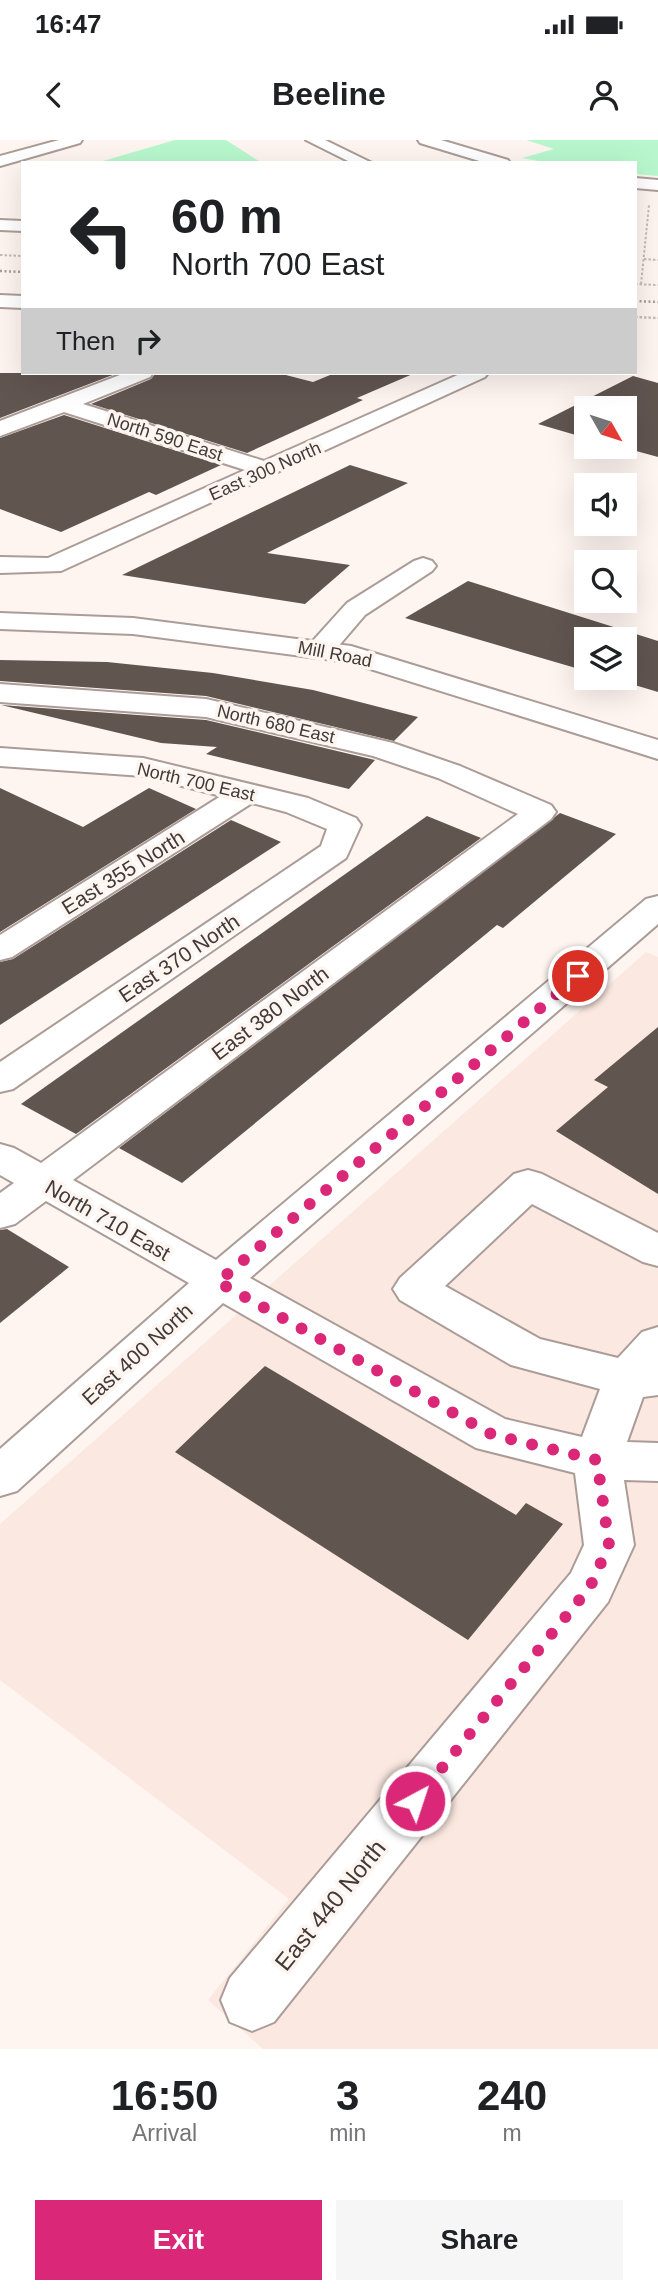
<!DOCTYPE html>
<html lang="en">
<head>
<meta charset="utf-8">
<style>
	body { margin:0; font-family:Helvetica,sans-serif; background:#f6f6f6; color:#202124; height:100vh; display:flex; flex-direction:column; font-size:26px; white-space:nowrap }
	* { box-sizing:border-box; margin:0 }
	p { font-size:23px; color:#757577 }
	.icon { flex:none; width:38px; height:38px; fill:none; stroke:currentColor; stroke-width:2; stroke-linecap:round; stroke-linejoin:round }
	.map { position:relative; height:1909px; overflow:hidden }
	.sheet { display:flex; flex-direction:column; background:#fff; flex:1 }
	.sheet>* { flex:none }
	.guide { position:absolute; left:21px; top:21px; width:616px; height:214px; border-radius:0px; box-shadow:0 7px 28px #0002; background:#fff; color:#202124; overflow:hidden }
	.needle { width:46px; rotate:129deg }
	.controls { position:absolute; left:574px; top:256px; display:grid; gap:14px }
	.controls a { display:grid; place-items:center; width:63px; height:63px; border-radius:0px; background:#fff; box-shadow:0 7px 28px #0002; font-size:35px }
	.pin { position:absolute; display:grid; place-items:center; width:60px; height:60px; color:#fff; margin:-30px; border:4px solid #fff; border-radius:50%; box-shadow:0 2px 7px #0007 }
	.me { position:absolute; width:77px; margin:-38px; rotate:40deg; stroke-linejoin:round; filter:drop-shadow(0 0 5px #0008) }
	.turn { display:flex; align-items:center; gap:24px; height:147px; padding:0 35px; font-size:32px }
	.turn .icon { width:91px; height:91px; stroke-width:2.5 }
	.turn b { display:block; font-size:49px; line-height:60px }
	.then { display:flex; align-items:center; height:66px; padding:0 35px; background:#0003; gap:14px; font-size:26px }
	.eta { display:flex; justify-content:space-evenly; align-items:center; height:119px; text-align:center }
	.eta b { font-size:42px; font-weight:700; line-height:49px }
	.cta { display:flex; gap:14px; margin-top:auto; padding:14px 35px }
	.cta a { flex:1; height:80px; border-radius:0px; background:#db2777; color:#fff; font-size:28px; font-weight:700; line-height:80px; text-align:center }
	.cta a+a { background:#f6f6f6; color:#202124 }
	.status { display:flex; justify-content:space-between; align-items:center; height:49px; padding:0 35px; background:#fff; direction:ltr }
	.status svg { height:19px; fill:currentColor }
	header { display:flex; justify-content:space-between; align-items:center; height:91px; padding:0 35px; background:#fff; font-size:32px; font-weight:700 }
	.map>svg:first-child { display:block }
	.built { fill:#fbe8e1 }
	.green { fill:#b8f7cd }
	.building { fill:#615550 }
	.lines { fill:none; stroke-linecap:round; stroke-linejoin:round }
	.minor-casing { stroke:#ab9c97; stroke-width:4 }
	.major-casing { stroke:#ab9c97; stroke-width:4 }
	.path-far1 { stroke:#c4bbb8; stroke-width:2; stroke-dasharray:2.5 2; stroke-linecap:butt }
	.path { stroke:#c4bbb8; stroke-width:2.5; stroke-dasharray:2.5 2; stroke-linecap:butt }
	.minor { fill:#fff; fill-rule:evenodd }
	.major { fill:#fff; fill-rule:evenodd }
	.rail { stroke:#a59d9a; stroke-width:2.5; stroke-dasharray:2 2.5; stroke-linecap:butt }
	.route { stroke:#db2777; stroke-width:12; stroke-dasharray:0 21.6 }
	.labels { text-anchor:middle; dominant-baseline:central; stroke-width:7; stroke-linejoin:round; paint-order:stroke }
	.far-street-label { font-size:18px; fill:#403a38; stroke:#fef5f1 }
	.street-label { font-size:21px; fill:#403a38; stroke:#fef5f1 }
	.near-street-label { font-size:24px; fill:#403a38; stroke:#fef5f1 }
</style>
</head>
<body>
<div class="status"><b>16:47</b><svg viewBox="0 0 49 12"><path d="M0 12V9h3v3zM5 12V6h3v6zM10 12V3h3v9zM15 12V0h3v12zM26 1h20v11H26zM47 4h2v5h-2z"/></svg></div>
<header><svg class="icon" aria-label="back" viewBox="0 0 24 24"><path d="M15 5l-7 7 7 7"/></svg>Beeline<svg class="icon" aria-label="person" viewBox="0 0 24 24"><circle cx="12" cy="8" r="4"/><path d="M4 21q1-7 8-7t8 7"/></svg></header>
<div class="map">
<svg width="658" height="1909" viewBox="0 0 658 1909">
	<rect width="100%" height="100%" fill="#fef5f1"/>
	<path class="built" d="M646 812 658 817V1909H263L208 1860 289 1759 0 1540V1384Z"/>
	<g class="green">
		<path d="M175 0H226L262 23H96Z"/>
		<path d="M526 0H658V36L635 34V23H549L522 18 554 9Z"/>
	</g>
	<g class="building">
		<path d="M0 233H118L0 278Z"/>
		<path d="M156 233H278L313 242 335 233H415L357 258 363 260 247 313 91 264 151 239Z"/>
		<path d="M633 236 658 243V317L618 306H625V268H586V298L538 284Z"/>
		<path d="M64 275 221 325 156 355 149 352 61 392 0 369V298Z"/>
		<path d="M350 325 408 343 267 413 350 425 305 464 122 435Z"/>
		<path d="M468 441 658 501V552L608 537H625V499H586V531L405 478Z"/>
		<path d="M0 520 107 522 213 533 313 550 418 577 394 601 206 556 0 541Z"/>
		<path d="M1 565 206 580 375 620 349 649 206 614 217 607 161 603Z"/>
		<path d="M0 648 83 687 149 648 196 669 0 792Z"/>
		<path d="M560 673 616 694 503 788 497 785 182 1043 119 1008Z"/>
		<path d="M427 676 481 698 76 994 21 964Z"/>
		<path d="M231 680 281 702 0 885V822L13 819Z"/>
		<path d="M658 887V1054L556 991 608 947 594 940Z"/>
		<path d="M7 1089 69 1127 0 1183V1090Z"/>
		<path d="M265 1226 516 1375 526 1363 563 1384 468 1500 175 1312Z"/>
	</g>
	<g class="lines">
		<defs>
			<g id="minor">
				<path d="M59 0H82L80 3 0 26V16Z"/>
				<path d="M306 0H325L372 23H352Z"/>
				<path d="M418 0H441L508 20 510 23H486L420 3Z"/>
				<path d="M635 38 658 40V50L635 48Z"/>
				<path d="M0 80 23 81V91L0 90Z"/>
				<path d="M0 155 23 156V168L0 167Z"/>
				<path d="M125 233H153L150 237 83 264 264 321 462 233H488L485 237 61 431 0 433V417L48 418 245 330 64 272 0 296V281Z"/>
				<path d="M423 418 432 421 436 426 432 431 365 475 330 516 320 518 310 516 306 510 310 504 347 463 414 421Z"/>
				<path d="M0 544 206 559 393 603 460 626 551 665 556 672 551 679 73 1040 216 1120 646 759 658 756V784L250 1138 505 1279 582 1297 600 1249 511 1225 400 1160 393 1149 400 1138 514 1034 528 1030 542 1034 658 1093V1126L643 1122 532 1064 445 1146 540 1199 618 1218 642 1192 658 1187V1255L643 1257 627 1302 658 1303V1341L624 1340 634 1405 608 1462 274 1882 252 1891 230 1882 221 1860 230 1838 571 1433 584 1405 575 1333 476 1308 223 1163 17 1351 0 1356V1309L189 1143 46 1061 15 1084 0 1088V1053L14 1043 0 1035V1004L14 1008 41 1023 518 674 438 638 373 616 206 577 0 562Z"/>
				<path d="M0 608 143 618 308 658 356 678 361 685 346 718 13 949 0 952V922L321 706 327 689 286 672 252 663 12 817 0 820V795L221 656 143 636 0 626Z"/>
			</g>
			<path id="major" d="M0 473 133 478 351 506 658 600V619L348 522 133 494 0 489Z"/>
		</defs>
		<use href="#minor" class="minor-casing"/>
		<use href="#major" class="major-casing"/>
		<g class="path-far1">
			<path d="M0 115 23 116"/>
			<path d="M644 119 658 120"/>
			<path d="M635 144 658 145"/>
			<path d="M641 144 649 65"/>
		</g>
		<path class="path" d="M635 177 658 178"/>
		<use href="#minor" class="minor"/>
		<use href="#major" class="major"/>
		<g class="rail">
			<path d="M0 131 23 132"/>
			<path d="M635 161 658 162"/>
		</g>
	</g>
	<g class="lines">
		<path class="route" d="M415 1661 590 1447 609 1405 597 1320 493 1295 218 1142 578 836"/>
	</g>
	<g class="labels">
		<g class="far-street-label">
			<text transform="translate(165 297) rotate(18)">North 590 East</text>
			<text transform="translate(265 331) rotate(-24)">East 300 North</text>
			<text transform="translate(335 514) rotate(11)">Mill Road</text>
			<text transform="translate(276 584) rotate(13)">North 680 East</text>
			<text transform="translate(196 642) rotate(13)">North 700 East</text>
		</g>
		<g class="street-label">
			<text transform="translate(123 732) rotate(-32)">East 355 North</text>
			<text transform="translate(179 818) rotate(-34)">East 370 North</text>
			<text transform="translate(270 873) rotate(-37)">East 380 North</text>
			<text transform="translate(108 1080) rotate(30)">North 710 East</text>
			<text transform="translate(137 1214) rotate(-42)">East 400 North</text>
		</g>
		<g class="near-street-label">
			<text transform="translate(330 1765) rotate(-51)">East 440 North</text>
		</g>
	</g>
</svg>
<div class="controls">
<a><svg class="needle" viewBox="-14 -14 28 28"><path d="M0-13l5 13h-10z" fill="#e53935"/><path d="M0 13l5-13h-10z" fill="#757577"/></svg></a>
<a><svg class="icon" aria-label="sound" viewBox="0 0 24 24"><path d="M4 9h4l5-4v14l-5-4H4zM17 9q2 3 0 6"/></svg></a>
<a><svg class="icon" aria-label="search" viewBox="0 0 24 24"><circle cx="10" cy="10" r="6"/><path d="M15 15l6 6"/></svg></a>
<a><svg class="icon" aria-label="layers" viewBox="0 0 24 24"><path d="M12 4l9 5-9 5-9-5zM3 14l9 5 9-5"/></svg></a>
</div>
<div class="pin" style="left:578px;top:836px;background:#d93025"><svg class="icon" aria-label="arrive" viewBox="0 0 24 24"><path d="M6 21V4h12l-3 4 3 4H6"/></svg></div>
<svg class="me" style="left:415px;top:1661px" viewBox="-20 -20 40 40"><circle r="17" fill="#db2777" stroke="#fff" stroke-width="3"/><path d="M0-11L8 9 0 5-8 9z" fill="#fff"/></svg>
<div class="guide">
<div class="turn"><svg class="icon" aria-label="left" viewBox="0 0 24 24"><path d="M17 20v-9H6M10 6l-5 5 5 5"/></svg><div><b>60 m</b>North 700 East</div></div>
<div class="then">Then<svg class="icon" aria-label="right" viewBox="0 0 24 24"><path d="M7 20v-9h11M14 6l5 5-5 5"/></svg></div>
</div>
</div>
<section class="sheet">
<div class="eta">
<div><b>16:50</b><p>Arrival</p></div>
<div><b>3</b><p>min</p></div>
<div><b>240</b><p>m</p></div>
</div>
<div class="cta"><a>Exit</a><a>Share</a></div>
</section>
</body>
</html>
